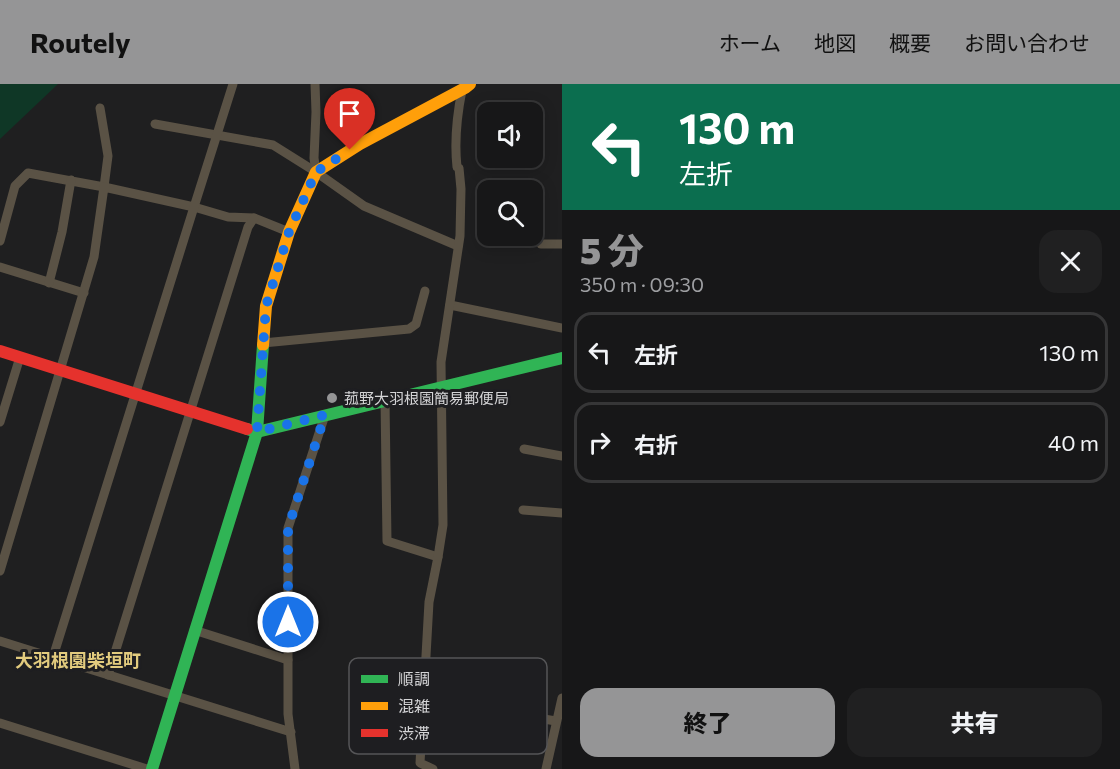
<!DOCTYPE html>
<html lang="ja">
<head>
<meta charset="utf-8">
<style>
	body { margin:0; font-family:Commissioner,"Noto Sans JP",sans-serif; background:#202021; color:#f1f3f6; height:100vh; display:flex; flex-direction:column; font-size:22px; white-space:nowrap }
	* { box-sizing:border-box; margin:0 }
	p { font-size:20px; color:#9e9fa2 }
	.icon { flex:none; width:33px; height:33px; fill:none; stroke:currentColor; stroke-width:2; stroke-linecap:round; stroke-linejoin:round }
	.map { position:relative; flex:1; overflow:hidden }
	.side { display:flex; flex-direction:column; background:#171718; width:558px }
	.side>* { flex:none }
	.guide { background:#0b6e4f; color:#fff; overflow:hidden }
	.buttons { position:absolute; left:477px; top:18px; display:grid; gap:12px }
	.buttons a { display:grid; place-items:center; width:66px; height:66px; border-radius:12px; background:#171718; box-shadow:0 3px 15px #0003,0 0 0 2px #363637; font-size:30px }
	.pin { position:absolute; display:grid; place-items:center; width:51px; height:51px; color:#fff; margin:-62px -26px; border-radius:50% 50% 50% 0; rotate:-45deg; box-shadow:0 0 6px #0007 }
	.pin .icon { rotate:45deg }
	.me { position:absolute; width:66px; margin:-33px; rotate:0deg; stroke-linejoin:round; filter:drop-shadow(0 0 4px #0008) }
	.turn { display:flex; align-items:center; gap:21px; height:126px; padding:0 18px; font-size:27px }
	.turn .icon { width:78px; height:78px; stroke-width:2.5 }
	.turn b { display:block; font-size:42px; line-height:51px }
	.round { display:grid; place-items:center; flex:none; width:63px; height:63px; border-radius:18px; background:#202021 }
	.headline { display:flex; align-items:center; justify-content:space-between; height:102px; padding:0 18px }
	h1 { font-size:36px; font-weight:800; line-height:45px; color:#959596 }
	.primary-button { display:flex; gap:12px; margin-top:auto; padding:12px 18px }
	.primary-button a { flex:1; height:69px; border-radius:18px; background:#959596; color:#111; font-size:24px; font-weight:800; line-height:69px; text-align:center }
	.primary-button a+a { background:#202021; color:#f1f3f6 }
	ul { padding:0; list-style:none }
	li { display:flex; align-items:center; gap:18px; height:81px; margin:0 12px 9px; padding:0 6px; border:3px solid #363637; border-radius:18px }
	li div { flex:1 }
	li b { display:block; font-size:22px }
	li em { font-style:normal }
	header { display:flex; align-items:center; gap:36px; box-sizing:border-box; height:84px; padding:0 30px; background:#959596; color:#111 }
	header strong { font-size:28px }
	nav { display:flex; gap:33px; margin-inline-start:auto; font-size:21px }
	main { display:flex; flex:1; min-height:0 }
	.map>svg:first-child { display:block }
	.green { fill:#0f3726 }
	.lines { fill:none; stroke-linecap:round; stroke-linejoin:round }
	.street { stroke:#5a5245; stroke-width:9 }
	.fast { stroke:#30b455; stroke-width:12 }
	.slow { stroke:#ff9f0a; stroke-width:12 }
	.jam { stroke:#e5322d; stroke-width:12 }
	.route { stroke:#1a73e8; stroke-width:10; stroke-dasharray:0 18 }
	.poi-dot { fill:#959596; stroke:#1e1e21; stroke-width:2 }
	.labels { text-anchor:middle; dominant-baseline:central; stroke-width:6; stroke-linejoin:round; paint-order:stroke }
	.poi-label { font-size:15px; fill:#d4d4d6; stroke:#1e1e21; text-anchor:start }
	.quarter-label { font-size:18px; font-weight:bold; fill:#e2cb7e; stroke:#1e1e21 }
	.key { fill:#1e1e21; stroke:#555557; stroke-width:1.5 }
	.key-label { font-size:16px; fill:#d4d4d6 }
</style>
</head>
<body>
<header>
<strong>Routely</strong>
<nav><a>ホーム</a><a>地図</a><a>概要</a><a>お問い合わせ</a></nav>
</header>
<main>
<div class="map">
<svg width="562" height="685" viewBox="0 0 562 685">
	<rect width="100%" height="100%" fill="#1f1f20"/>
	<path class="green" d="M0 0H58L0 55Z"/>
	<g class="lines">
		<g class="street">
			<path d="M315 0 316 28 314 74 316 88"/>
			<path d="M155 40 273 61 316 88 364 122 458 162"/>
			<path d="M0 157 15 102 28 89 104 103 108 72 100 24"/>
			<path d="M541 160H562"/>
			<path d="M0 183 84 209"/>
			<path d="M49 199 62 148 71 96"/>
			<path d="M450 221 562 244"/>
			<path d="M263 259 409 245 416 240 425 207"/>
			<path d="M385 316 387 457 438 473"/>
			<path d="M0 338 20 273"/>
			<path d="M524 365 562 372"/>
			<path d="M523 426 562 429"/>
			<path d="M0 487 94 173 104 103 194 123 228 133 254 134 289 148"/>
			<path d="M194 546 288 576"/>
			<path d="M0 557 291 648"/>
			<path d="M53 573 194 123 233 0"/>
			<path d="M108 591 248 143 254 134"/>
			<path d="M495 627 556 637"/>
			<path d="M0 639 147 685"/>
			<path d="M295 685 288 630V444L325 331"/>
			<path d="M433 685 420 679 429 518 438 473 443 441 441 278 460 152 461 105 459 84 457 83C454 56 457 31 462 6"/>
			<path d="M546 685 562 614"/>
		</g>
		<g class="fast">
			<path d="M247 345 257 348 562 274"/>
			<path d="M152 685 257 348 263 261"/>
		</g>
		<path class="slow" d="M263 261 266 222 289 148 316 88 360 60 465 4 470 0"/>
		<path class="jam" d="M0 267 247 345"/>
	</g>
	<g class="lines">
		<path class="route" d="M288 538V444L325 331 257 348 266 222 289 148 316 88 350 66"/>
	</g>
	<circle class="poi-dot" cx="332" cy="314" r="6"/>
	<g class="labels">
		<g class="poi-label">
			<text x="344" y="314">菰野大羽根園簡易郵便局</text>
		</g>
		<g class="quarter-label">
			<text x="78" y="576">大羽根園柴垣町</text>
		</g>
	</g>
	<rect x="349" y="574" width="198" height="96" rx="9" class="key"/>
	<rect x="361" y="591" width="27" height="8" fill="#30b455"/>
	<rect x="361" y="618" width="27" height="8" fill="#ff9f0a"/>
	<rect x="361" y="645" width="27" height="8" fill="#e5322d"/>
	<g class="key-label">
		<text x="398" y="601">順調</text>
		<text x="398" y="628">混雑</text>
		<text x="398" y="655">渋滞</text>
	</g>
</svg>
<div class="buttons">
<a><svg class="icon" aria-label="sound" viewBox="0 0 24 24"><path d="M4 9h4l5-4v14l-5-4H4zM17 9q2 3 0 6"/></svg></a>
<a><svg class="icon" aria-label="search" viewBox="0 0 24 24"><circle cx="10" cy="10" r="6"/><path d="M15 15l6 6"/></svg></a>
</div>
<div class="pin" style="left:350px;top:66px;background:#d93025"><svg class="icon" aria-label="arrive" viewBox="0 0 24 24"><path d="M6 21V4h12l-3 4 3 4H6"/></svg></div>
<svg class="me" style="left:288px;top:538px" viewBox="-20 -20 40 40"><circle r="17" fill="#1a73e8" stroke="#fff" stroke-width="3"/><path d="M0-11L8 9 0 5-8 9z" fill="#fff"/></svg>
</div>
<section class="side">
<div class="guide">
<div class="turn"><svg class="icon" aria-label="left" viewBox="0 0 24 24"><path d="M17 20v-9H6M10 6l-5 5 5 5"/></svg><div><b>130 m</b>左折</div></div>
</div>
<div class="headline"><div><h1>5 分</h1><p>350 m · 09:30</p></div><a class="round"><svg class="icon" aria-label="close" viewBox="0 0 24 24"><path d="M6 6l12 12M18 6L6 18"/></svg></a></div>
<ul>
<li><svg class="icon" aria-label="left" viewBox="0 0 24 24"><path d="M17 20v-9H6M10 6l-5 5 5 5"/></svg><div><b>左折</b></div><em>130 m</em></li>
<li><svg class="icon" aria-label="right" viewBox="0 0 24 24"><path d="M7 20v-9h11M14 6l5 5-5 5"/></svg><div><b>右折</b></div><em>40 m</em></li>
</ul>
<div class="primary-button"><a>終了</a><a>共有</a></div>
</section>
</main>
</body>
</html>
